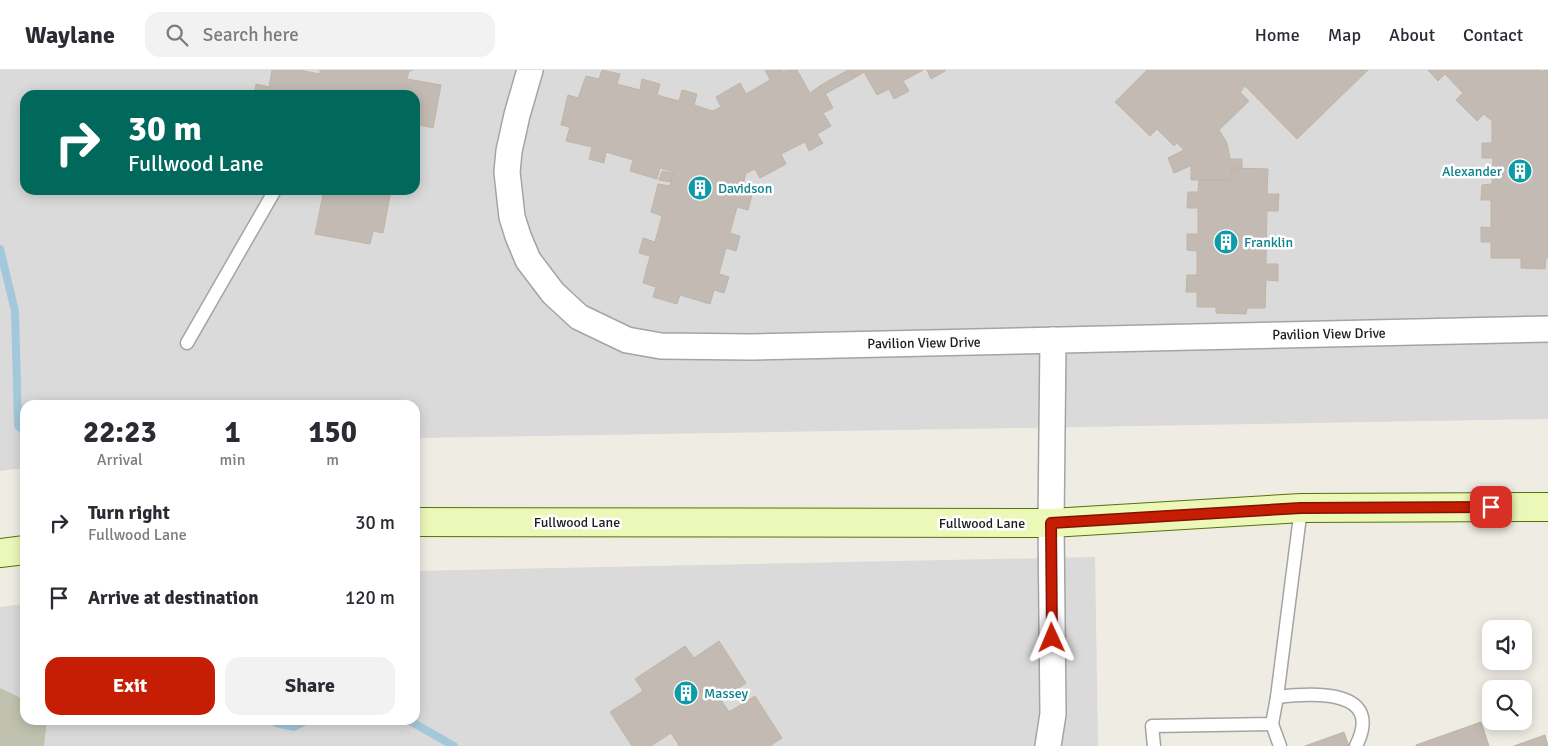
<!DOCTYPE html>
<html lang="en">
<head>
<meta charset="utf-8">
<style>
	body { margin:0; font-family:Signika,sans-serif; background:#f2f2f3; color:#2b2b33; height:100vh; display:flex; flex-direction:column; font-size:19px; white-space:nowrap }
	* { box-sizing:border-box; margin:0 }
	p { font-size:16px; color:#7c7c81 }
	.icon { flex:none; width:28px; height:28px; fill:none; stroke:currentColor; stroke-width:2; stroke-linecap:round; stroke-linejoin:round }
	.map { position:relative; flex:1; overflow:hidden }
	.sheet { position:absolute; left:20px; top:330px; width:400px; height:325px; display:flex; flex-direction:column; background:#fff; border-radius:15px; box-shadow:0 2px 12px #0003 }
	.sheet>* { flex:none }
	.guide { position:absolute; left:20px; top:20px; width:400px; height:105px; border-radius:15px; box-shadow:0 2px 12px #0003; background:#00695c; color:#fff; overflow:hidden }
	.controls { position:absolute; left:1482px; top:550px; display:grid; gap:10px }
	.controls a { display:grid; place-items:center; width:50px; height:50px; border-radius:10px; background:#fff; box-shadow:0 2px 12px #0003; font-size:25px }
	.pin { position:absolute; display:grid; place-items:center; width:42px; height:42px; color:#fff; margin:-21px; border-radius:10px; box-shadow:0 2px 8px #0006 }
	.me { position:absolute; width:55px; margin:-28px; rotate:359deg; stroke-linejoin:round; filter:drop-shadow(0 0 4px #0008) }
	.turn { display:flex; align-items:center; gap:18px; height:105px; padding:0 25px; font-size:22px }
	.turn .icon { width:65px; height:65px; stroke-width:2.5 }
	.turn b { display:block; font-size:35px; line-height:42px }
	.eta { display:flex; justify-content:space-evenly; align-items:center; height:85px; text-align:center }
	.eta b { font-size:30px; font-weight:700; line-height:35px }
	.action { display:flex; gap:10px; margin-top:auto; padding:10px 25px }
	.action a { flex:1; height:58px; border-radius:15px; background:#c61d05; color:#fff; font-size:20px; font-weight:700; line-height:58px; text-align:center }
	.action a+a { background:#f2f2f3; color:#2b2b33 }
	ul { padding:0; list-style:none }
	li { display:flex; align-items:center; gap:15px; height:75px; padding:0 25px }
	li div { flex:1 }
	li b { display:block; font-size:19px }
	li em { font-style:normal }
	header { display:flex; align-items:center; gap:30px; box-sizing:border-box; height:70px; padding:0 25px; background:#fff; border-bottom:1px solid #e1e1e2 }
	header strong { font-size:24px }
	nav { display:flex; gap:28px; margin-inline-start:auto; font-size:18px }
	.search { width:350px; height:45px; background:#f2f2f3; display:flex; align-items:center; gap:12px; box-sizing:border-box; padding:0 18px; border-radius:15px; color:#7c7c81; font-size:19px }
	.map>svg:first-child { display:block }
	.residential { fill:#dbdada; fill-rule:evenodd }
	.construction { fill:#c0c2af }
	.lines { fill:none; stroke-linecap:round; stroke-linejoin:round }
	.stream { stroke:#a4c8db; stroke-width:8 }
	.building { fill:#c3bbb3; stroke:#bfb4a6 }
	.lane-casing { stroke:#a4a4a4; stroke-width:15 }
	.street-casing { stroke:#a4a4a4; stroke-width:28 }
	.secondary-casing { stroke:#587107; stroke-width:30 }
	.lane { stroke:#fff; stroke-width:12 }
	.street { stroke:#fff; stroke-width:25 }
	.secondary { stroke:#ecf8b8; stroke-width:28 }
	.route-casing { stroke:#811303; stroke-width:12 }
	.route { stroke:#c61d05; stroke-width:9 }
	.labels { text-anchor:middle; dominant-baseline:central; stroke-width:5; stroke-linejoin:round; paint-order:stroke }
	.culture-label { font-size:14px; fill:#0d838f; stroke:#fff; text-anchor:start }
	.street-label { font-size:14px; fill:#1d1d1d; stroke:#fff }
</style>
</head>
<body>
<header>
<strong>Waylane</strong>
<div class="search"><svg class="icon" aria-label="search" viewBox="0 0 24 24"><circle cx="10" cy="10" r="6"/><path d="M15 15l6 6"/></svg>Search here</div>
<nav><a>Home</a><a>Map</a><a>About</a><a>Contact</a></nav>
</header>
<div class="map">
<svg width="1548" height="676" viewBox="0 0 1548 676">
	<rect width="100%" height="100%" fill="#eeece3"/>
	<g class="residential">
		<path d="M0 0H1548V349L415 368V335H25V398L0 401ZM25 25H415V120H25Z"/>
		<path d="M1095 487 1098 676H0V537L25 534V650H415V501Z"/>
	</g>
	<path class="construction" d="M0 618 25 630V650H47L44 676H0Z"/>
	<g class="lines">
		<g class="stream">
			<path d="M0 179 15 241 18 356 25 362"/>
			<path d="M275 650 276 653 294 657 307 650"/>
			<path d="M408 650 454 676"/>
		</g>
	</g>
	<g class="building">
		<path d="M272 0H299L320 4V0H413L409 1 407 9 441 15 433 58 415 54V25H254L256 14 269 17Z"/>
		<path d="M602 0 620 4 617 14 640 20 642 9 660 14 657 25 679 31 682 20 697 24 694 35 713 41 721 37 716 27 740 13 746 24 770 10 765 0H782L783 2 787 0H797L810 23 821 15 833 38 823 43 831 56 817 64 823 73 809 81 805 72 781 84 786 94 760 108 755 99 746 103 741 122 752 125 748 140 737 137 730 163 740 166 736 181 726 178 719 204 729 207 724 223 714 220 710 234 680 225 677 234 653 227 656 217 643 213 650 186 639 183 643 168 655 172 662 146 651 142 658 114 670 116 674 102 660 98 657 109 630 101 633 90 606 82 604 93 589 89 592 77 566 71 570 57 561 55 568 25 578 28 586 6 599 9Z"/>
		<path d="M848 0 856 7 825 24 821 15Z"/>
		<path d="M849 0H923L903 11 909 21 894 29 889 19 877 25 864 2 856 7Z"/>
		<path d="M927 0H945V1L931 9Z"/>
		<path d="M1147 0H1368L1297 69 1245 16 1240 22 1249 31 1219 60 1227 73 1230 89H1242V99L1232 98V110H1191V97L1190 96 1174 103 1168 88 1184 80 1177 73 1174 76 1157 59 1150 66 1115 32Z"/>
		<path d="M1428 0H1539L1544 2V0H1548V188H1546L1545 199 1521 198V188H1491V172H1481V157L1491 158V130H1481L1482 115 1492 114 1493 88H1482V73H1492V51L1484 44 1477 51 1456 30 1463 23 1445 4 1438 11Z"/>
		<path d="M1232 98 1268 99 1267 124H1279L1278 141H1267L1266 194H1278V211L1266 210 1265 238H1247L1246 244 1216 243V237H1197V222H1186L1187 205H1197V181L1187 180V164H1198V138H1187L1188 122H1198L1199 110H1232Z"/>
		<path d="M662 101 673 103 671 112 659 110Z"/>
		<path d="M324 120H391L383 163 373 161 370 174 315 164Z"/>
		<path d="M719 571 746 613 721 630 729 642 755 626 782 668 770 676H677L679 675 671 663 651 676H632L610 642 643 621 635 609 685 576 694 588Z"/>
		<path d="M1481 652 1489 676H1416V675Z"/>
		<path d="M1344 662 1349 676H1305Z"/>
		<path d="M1545 665 1548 676H1514Z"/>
	</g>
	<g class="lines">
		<defs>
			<g id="lane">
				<path d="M187 273 275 120"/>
				<path d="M1277 627C1312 623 1385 618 1356 676"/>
				<path d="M1272 654 1280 676"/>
				<path d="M1154 676 1152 656 1272 654 1277 627 1301 438"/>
			</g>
			<g id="street">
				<path d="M530 0 517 45 509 81 507 102 512 147 518 166 528 190 553 223 579 247 627 270 661 276 751 277 1548 259"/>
				<path d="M1048 676 1053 644 1051 453 1053 270"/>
			</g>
			<g id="secondary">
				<path d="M415 452 1051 453 1301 438 1548 437"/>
				<path d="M0 483 25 480"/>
			</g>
		</defs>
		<use href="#lane" class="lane-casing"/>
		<use href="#street" class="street-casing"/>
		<use href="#secondary" class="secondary-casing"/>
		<use href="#lane" class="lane"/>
		<use href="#street" class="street"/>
		<use href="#secondary" class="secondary"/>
	</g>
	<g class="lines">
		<defs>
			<path id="route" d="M1052 568 1051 453 1301 438 1491 437"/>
		</defs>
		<use href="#route" class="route-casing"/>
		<use href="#route" class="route"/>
	</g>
	<defs>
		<symbol id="building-disc" viewBox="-11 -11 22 22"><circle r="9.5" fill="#0f9aa8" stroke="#fff"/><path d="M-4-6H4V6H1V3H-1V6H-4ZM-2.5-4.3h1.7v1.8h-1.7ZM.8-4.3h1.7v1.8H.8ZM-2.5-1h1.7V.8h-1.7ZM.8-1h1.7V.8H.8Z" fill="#fff"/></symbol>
	</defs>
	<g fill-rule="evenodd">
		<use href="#building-disc" x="1506" y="87" width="28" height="28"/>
		<use href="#building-disc" x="686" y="104" width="28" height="28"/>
		<use href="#building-disc" x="1212" y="158" width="28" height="28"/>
		<use href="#building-disc" x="672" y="609" width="28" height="28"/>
	</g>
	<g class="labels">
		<g class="culture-label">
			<text x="1502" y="101" text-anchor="end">Alexander</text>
			<text x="718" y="118">Davidson</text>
			<text x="1244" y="172">Franklin</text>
			<text x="704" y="623">Massey</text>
		</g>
		<g class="street-label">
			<text transform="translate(1329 264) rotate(-1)">Pavilion View Drive</text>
			<text transform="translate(924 273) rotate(-1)">Pavilion View Drive</text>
			<text x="577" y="452">Fullwood Lane</text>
			<text x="982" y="453">Fullwood Lane</text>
		</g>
	</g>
</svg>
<div class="controls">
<a><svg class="icon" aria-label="sound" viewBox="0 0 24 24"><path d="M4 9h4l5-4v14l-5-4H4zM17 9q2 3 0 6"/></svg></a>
<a><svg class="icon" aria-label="search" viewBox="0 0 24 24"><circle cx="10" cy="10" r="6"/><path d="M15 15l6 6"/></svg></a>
</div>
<div class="pin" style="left:1491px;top:437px;background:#d93025"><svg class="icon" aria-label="arrive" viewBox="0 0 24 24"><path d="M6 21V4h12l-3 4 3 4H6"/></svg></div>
<svg class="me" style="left:1052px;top:568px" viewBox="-20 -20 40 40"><path d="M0-17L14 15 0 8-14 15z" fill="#c61d05" stroke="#fff" stroke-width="4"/></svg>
<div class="guide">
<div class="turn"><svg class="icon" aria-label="right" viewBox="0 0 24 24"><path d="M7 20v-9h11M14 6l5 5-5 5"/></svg><div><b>30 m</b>Fullwood Lane</div></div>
</div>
<section class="sheet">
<div class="eta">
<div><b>22:23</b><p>Arrival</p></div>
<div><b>1</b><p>min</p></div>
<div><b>150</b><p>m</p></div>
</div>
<ul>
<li><svg class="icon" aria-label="right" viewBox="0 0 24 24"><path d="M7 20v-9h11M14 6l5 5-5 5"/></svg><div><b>Turn right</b><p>Fullwood Lane</p></div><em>30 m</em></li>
<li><svg class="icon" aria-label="arrive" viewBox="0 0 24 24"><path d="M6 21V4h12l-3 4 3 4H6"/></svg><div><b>Arrive at destination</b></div><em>120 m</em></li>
</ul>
<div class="action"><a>Exit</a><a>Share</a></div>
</section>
</div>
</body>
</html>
